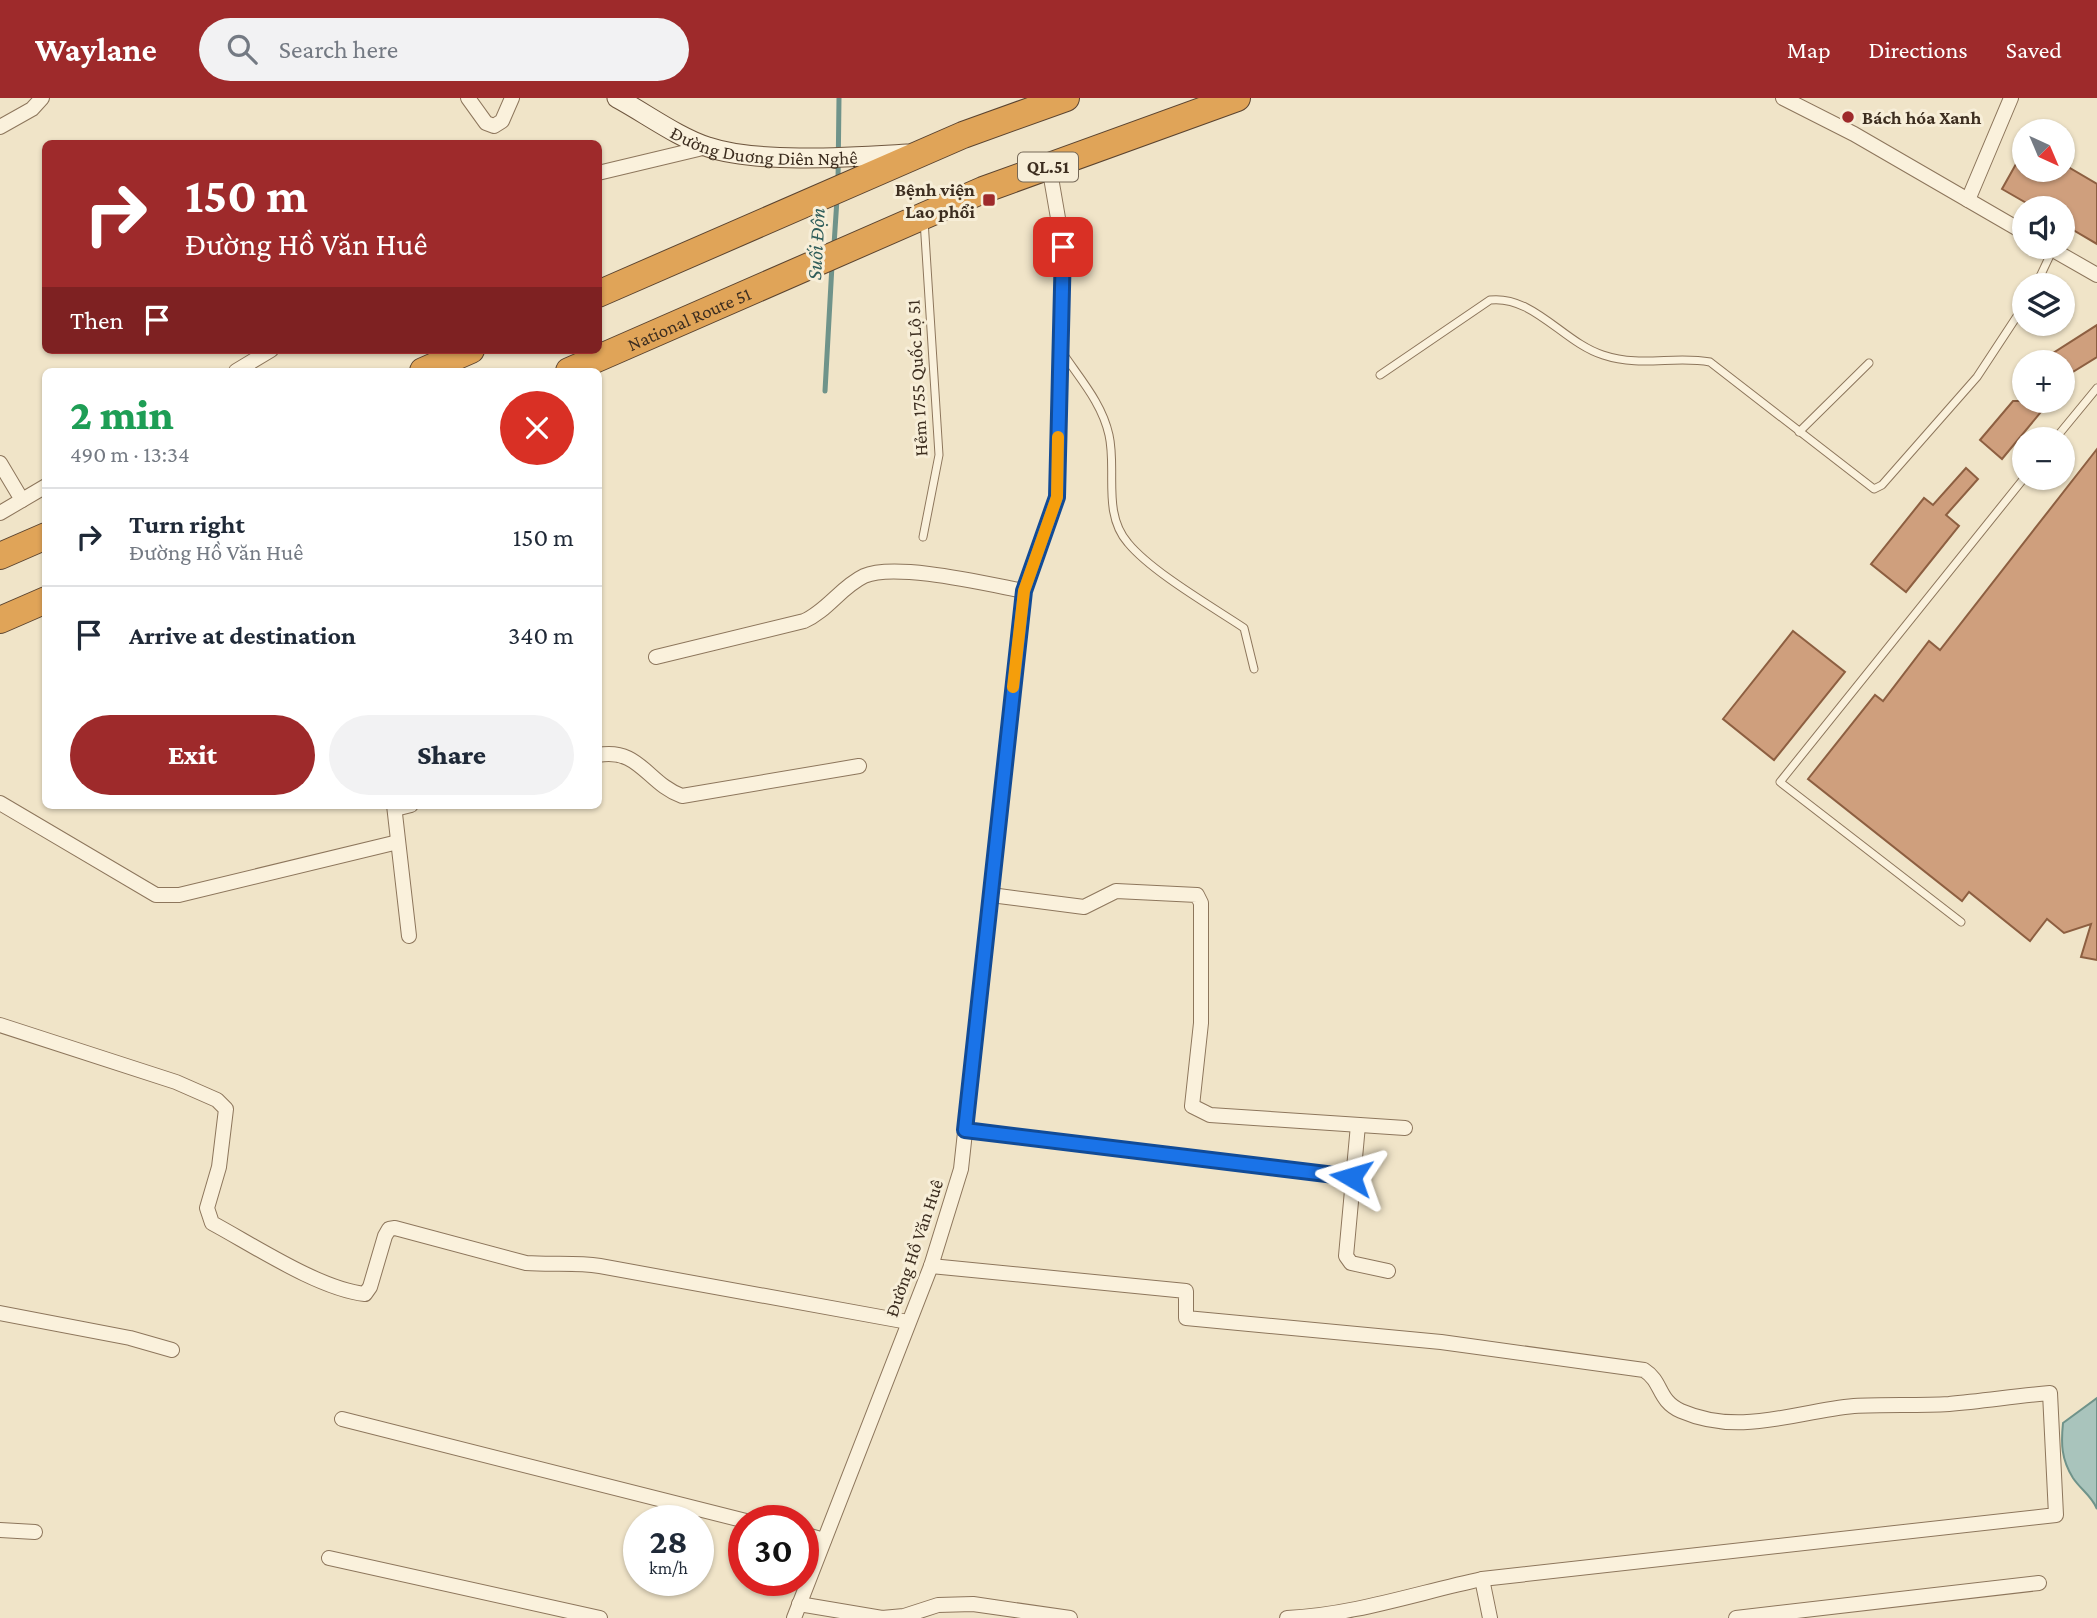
<!DOCTYPE html>
<html lang="en">
<head>
<meta charset="utf-8">
<style>
	body { margin:0; font-family:"Crimson Pro",serif; background:#f2f2f3; color:#1f2937; height:100vh; display:flex; flex-direction:column; font-size:26px; white-space:nowrap }
	* { box-sizing:border-box; margin:0 }
	p { font-size:23px; color:#747a83 }
	.icon { flex:none; width:38px; height:38px; fill:none; stroke:currentColor; stroke-width:2; stroke-linecap:round; stroke-linejoin:round }
	.map { position:relative; flex:1; overflow:hidden }
	.drawer { position:absolute; left:42px; top:270px; width:560px; height:441px; display:flex; flex-direction:column; background:#fff; border-radius:10px; box-shadow:0 2px 5px #0004 }
	.drawer>* { flex:none }
	.top-card { position:absolute; left:42px; top:42px; width:560px; height:214px; border-radius:10px; box-shadow:0 2px 5px #0004; background:#9e2a2b; color:#fff; overflow:hidden }
	.needle { width:46px; rotate:136deg }
	.tools { position:absolute; left:2012px; top:21px; display:grid; gap:14px }
	.tools a { display:grid; place-items:center; width:63px; height:63px; border-radius:50%; background:#fff; box-shadow:0 2px 5px #0004; font-size:35px }
	.speed { position:absolute; left:623px; top:1407px; display:flex; gap:14px; font-size:35px; font-weight:700; text-align:center }
	.speed>* { display:grid; place-content:center; width:91px; height:91px; border-radius:50%; background:#fff; box-shadow:0 2px 5px #0004; line-height:1 }
	.speed small { font-size:18px; font-weight:400 }
	.speed .limit { border:10px solid #d22; background:#fff; color:#111 }
	.pin { position:absolute; display:grid; place-items:center; width:60px; height:60px; color:#fff; margin:-30px; border-radius:14px; box-shadow:0 4px 10px #0006 }
	.me { position:absolute; width:77px; margin:-38px; rotate:277deg; stroke-linejoin:round; filter:drop-shadow(0 0 5px #0008) }
	.turn { display:flex; align-items:center; gap:24px; height:147px; padding:0 28px; font-size:32px }
	.turn .icon { width:91px; height:91px; stroke-width:2.5 }
	.turn b { display:block; font-size:49px; line-height:60px }
	.then { display:flex; align-items:center; height:66px; padding:0 28px; background:#0003; gap:14px; font-size:26px }
	.round { display:grid; place-items:center; flex:none; width:74px; height:74px; border-radius:37px; background:#f2f2f3 }
	.overview { display:flex; align-items:center; justify-content:space-between; height:119px; padding:0 28px }
	h1 { font-size:42px; font-weight:800; line-height:52px; color:#1e9e55 }
	.cta { display:flex; gap:14px; margin-top:auto; padding:14px 28px }
	.cta a { flex:1; height:80px; border-radius:42px; background:#9e2a2b; color:#fff; font-size:28px; font-weight:800; line-height:80px; text-align:center }
	.cta a+a { background:#f2f2f3; color:#1f2937 }
	ul { padding:0; list-style:none }
	li { display:flex; align-items:center; gap:21px; height:98px; padding:0 28px; border-top:2px solid #e0e1e3 }
	li div { flex:1 }
	li b { display:block; font-size:26px }
	li em { font-style:normal }
	header { display:flex; align-items:center; gap:42px; box-sizing:border-box; height:98px; padding:0 35px; background:#9e2a2b; color:#fff }
	header strong { font-size:33px }
	nav { display:flex; gap:38px; margin-inline-start:auto; font-size:24px }
	.search { width:490px; height:63px; background:#f2f2f3; display:flex; align-items:center; gap:18px; box-sizing:border-box; padding:0 24px; border-radius:38px; color:#747a83; font-size:26px }
	.map>svg:first-child { display:block }
	.water { fill:#a9c4bc; stroke:#6f938a; stroke-width:2 }
	.lines { fill:none; stroke-linecap:round; stroke-linejoin:round }
	.stream { stroke:#6f938a; stroke-width:5 }
	.building { fill:#cf9f7d; stroke:#8d5f41; stroke-width:2 }
	.lane-casing { stroke:#8d765c; stroke-width:9 }
	.street-casing { stroke:#8d765c; stroke-width:16 }
	.secondary-casing { stroke:#6f573f; stroke-width:21 }
	.highway-casing { stroke:#5b4430; stroke-width:28 }
	.lane { stroke:#faf1dc; stroke-width:7 }
	.street { stroke:#faf1dc; stroke-width:14 }
	.secondary { stroke:#faf1dc; stroke-width:19 }
	.highway { stroke:#e0a458; stroke-width:26 }
	.route-casing { stroke:#114b97; stroke-width:18 }
	.route { stroke:#1a73e8; stroke-width:12 }
	.slow { stroke:#f59e0b; stroke-width:12 }
	.poi-dot { fill:#9e2a2b; stroke:#f7eed8; stroke-width:2.5 }
	.labels { text-anchor:middle; dominant-baseline:central; stroke-width:6; stroke-linejoin:round; paint-order:stroke }
	.shield { fill:#f7eed8; stroke:#756857; stroke-width:2 }
	.shield-label { font-size:18px; font-weight:bold; fill:#3d2e20 }
	.poi-label { font-size:19px; font-weight:bold; fill:#3d2e20; stroke:#f7eed8; text-anchor:start }
	.street-label { font-size:19px; fill:#3d2e20; stroke:#f7eed8 }
	.water-label { font-size:21px; font-style:italic; fill:#2f5d5a; stroke:#f7eed8 }
</style>
</head>
<body>
<header>
<strong>Waylane</strong>
<div class="search"><svg class="icon" aria-label="search" viewBox="0 0 24 24"><circle cx="10" cy="10" r="6"/><path d="M15 15l6 6"/></svg>Search here</div>
<nav><a>Map</a><a>Directions</a><a>Saved</a></nav>
</header>
<div class="map">
<svg width="2097" height="1520" viewBox="0 0 2097 1520">
	<rect width="100%" height="100%" fill="#f0e4c8"/>
	<path class="water" d="M2097 1300V1411C2091 1397 2081 1392 2073 1380 2061 1361 2061 1345 2063 1325Z"/>
	<g class="lines">
		<g class="stream">
			<path d="M838 84 839 0"/>
			<path d="M834 147 837 101"/>
			<path d="M825 293 832 167"/>
		</g>
	</g>
	<g class="building">
		<path d="M2025 50V72H2063V66L2097 86V146L2063 126V110H2035L2002 91Z"/>
		<path d="M2097 227V259L2063 280V264H2039Z"/>
		<path d="M2013 303H2050L2002 361 1980 342Z"/>
		<path d="M2097 351V862L2081 859 2091 826 2064 835 2047 821 2030 843 1969 794 1962 803 1808 681 1875 597 1883 603 1929 543 1940 552Z"/>
		<path d="M1966 370 1978 381 1946 417 1959 428 1906 494 1871 466 1924 400 1933 407Z"/>
		<path d="M1793 533 1845 574 1774 662 1723 621Z"/>
	</g>
	<g class="lines">
		<defs>
			<g id="lane">
				<path d="M2036 187 2053 151"/>
				<path d="M1062 254C1080 281 1102 305 1109 337 1117 372 1102 415 1128 445 1152 474 1211 508 1244 530L1254 571"/>
				<path d="M1380 277 1490 202C1533 197 1564 245 1603 257 1642 270 1674 257 1710 264L1874 391 1882 387 1977 279 2025 206"/>
				<path d="M1799 334 1869 265"/>
				<path d="M2055 341 2097 290"/>
				<path d="M923 439 939 357 924 122"/>
				<path d="M1961 824 1780 684 2025 379"/>
			</g>
			<g id="street">
				<path d="M468 0 486 25 494 28 502 23 512 0"/>
				<path d="M1783 0 1854 36 2025 135"/>
				<path d="M0 29 32 11 42 0"/>
				<path d="M598 75 707 49"/>
				<path d="M1968 102 2011 0"/>
				<path d="M2048 149 2097 177"/>
				<path d="M236 273 271 252"/>
				<path d="M0 365 22 402"/>
				<path d="M0 415 46 388"/>
				<path d="M656 559 804 523C827 513 841 489 864 478 895 464 987 486 1024 493"/>
				<path d="M598 657C639 649 648 686 682 698L859 668"/>
				<path d="M0 705 156 797H179L398 744"/>
				<path d="M394 707 409 838"/>
				<path d="M395 711 411 707"/>
				<path d="M991 797 1084 809 1116 793 1197 797 1201 805V925L1192 1008 1210 1017 1405 1030"/>
				<path d="M0 927 176 984 217 1002 226 1011 219 1069 207 1110 212 1125C253 1147 319 1191 365 1196L370 1189 385 1138 389 1131 395 1130 526 1165C551 1167 575 1164 600 1168L908 1224"/>
				<path d="M1358 1027 1346 1158 1351 1165 1388 1173"/>
				<path d="M965 1032 1351 1079"/>
				<path d="M931 1168 1186 1193V1220L1441 1244 1644 1272C1663 1284 1657 1302 1681 1313 1741 1339 1796 1313 1854 1308 1885 1306 1917 1308 1949 1306 1983 1303 2016 1298 2050 1295L2056 1417 1482 1481C1417 1495 1353 1517 1287 1520"/>
				<path d="M0 1215 130 1240 172 1252"/>
				<path d="M342 1321 746 1423"/>
				<path d="M0 1432 35 1434"/>
				<path d="M803 1436 824 1442"/>
				<path d="M329 1460 600 1520"/>
				<path d="M1482 1481 1490 1520"/>
				<path d="M799 1506 882 1520 904 1518 938 1507 973 1506 1070 1520"/>
				<path d="M794 1520 931 1168 961 1071 1024 493 1057 399 1063 149 1049 68"/>
				<path d="M1736 1520 2039 1485"/>
			</g>
			<g id="secondary">
				<path id="s1" d="M617 0C645 15 679 40 708 49 758 66 854 59 907 56"/>
			</g>
			<g id="highway">
				<path d="M598 196 963 37 1066 0"/>
				<path d="M423 273 471 252"/>
				<path id="s2" d="M569 273 983 92 1237 0"/>
				<path d="M0 458 46 438"/>
				<path d="M0 522 46 502"/>
			</g>
		</defs>
		<use href="#lane" class="lane-casing"/>
		<use href="#street" class="street-casing"/>
		<use href="#secondary" class="secondary-casing"/>
		<use href="#highway" class="highway-casing"/>
		<use href="#lane" class="lane"/>
		<use href="#street" class="street"/>
		<use href="#secondary" class="secondary"/>
		<use href="#highway" class="highway"/>
	</g>
	<g class="lines">
		<defs>
			<path id="route" d="M1063 149 1057 399 1024 493 965 1032 1351 1079"/>
		</defs>
		<use href="#route" class="route-casing"/>
		<use href="#route" class="route"/>
		<path class="slow" d="M1013 589 1024 493 1057 399 1058 339"/>
	</g>
	<g class="poi-dot">
		<circle cx="1848" cy="19" r="7"/>
		<rect x="982" y="95" width="14" height="14" rx="3.5"/>
	</g>
	<g class="labels">
		<rect class="shield" x="1018" y="54.5" width="60" height="29" rx="5"/>
		<g class="shield-label">
			<text x="1048" y="69">QL.51</text>
		</g>
		<g class="poi-label">
			<text x="1862" y="19">Bách hóa Xanh</text>
			<text x="975" y="91" text-anchor="end">Bệnh viện<tspan x="975" dy="22">Lao phổi</tspan></text>
		</g>
		<g class="street-label">
			<text stroke="none"><textPath href="#s1" startOffset="159">Đường Duơng Diên Nghệ</textPath></text>
			<text stroke="none"><textPath href="#s2" startOffset="131">National Route 51</textPath></text>
			<text transform="translate(917 280) rotate(-93)">Hẻm 1755 Quốc Lộ 51</text>
			<text transform="translate(914 1150) rotate(-71)">Đường Hồ Văn Huê</text>
		</g>
		<g class="water-label">
			<text transform="translate(816 146) rotate(-87)">Suối Độn</text>
		</g>
	</g>
</svg>
<div class="tools">
<a><svg class="needle" viewBox="-14 -14 28 28"><path d="M0-13l5 13h-10z" fill="#e53935"/><path d="M0 13l5-13h-10z" fill="#747a83"/></svg></a>
<a><svg class="icon" aria-label="sound" viewBox="0 0 24 24"><path d="M4 9h4l5-4v14l-5-4H4zM17 9q2 3 0 6"/></svg></a>
<a><svg class="icon" aria-label="layers" viewBox="0 0 24 24"><path d="M12 4l9 5-9 5-9-5zM3 14l9 5 9-5"/></svg></a>
<a>+</a>
<a>−</a>
</div>
<div class="speed"><div>28<small>km/h</small></div><div class="limit">30</div></div>
<div class="pin" style="left:1063px;top:149px;background:#d93025"><svg class="icon" aria-label="arrive" viewBox="0 0 24 24"><path d="M6 21V4h12l-3 4 3 4H6"/></svg></div>
<svg class="me" style="left:1351px;top:1079px" viewBox="-20 -20 40 40"><path d="M0-17L14 15 0 8-14 15z" fill="#1a73e8" stroke="#fff" stroke-width="4"/></svg>
<div class="top-card">
<div class="turn"><svg class="icon" aria-label="right" viewBox="0 0 24 24"><path d="M7 20v-9h11M14 6l5 5-5 5"/></svg><div><b>150 m</b>Đường Hồ Văn Huê</div></div>
<div class="then">Then<svg class="icon" aria-label="arrive" viewBox="0 0 24 24"><path d="M6 21V4h12l-3 4 3 4H6"/></svg></div>
</div>
<section class="drawer">
<div class="overview"><div><h1>2 min</h1><p>490 m · 13:34</p></div><a class="round" style="background:#d93025;color:#fff"><svg class="icon" aria-label="close" viewBox="0 0 24 24"><path d="M6 6l12 12M18 6L6 18"/></svg></a></div>
<ul>
<li><svg class="icon" aria-label="right" viewBox="0 0 24 24"><path d="M7 20v-9h11M14 6l5 5-5 5"/></svg><div><b>Turn right</b><p>Đường Hồ Văn Huê</p></div><em>150 m</em></li>
<li><svg class="icon" aria-label="arrive" viewBox="0 0 24 24"><path d="M6 21V4h12l-3 4 3 4H6"/></svg><div><b>Arrive at destination</b></div><em>340 m</em></li>
</ul>
<div class="cta"><a>Exit</a><a>Share</a></div>
</section>
</div>
</body>
</html>
